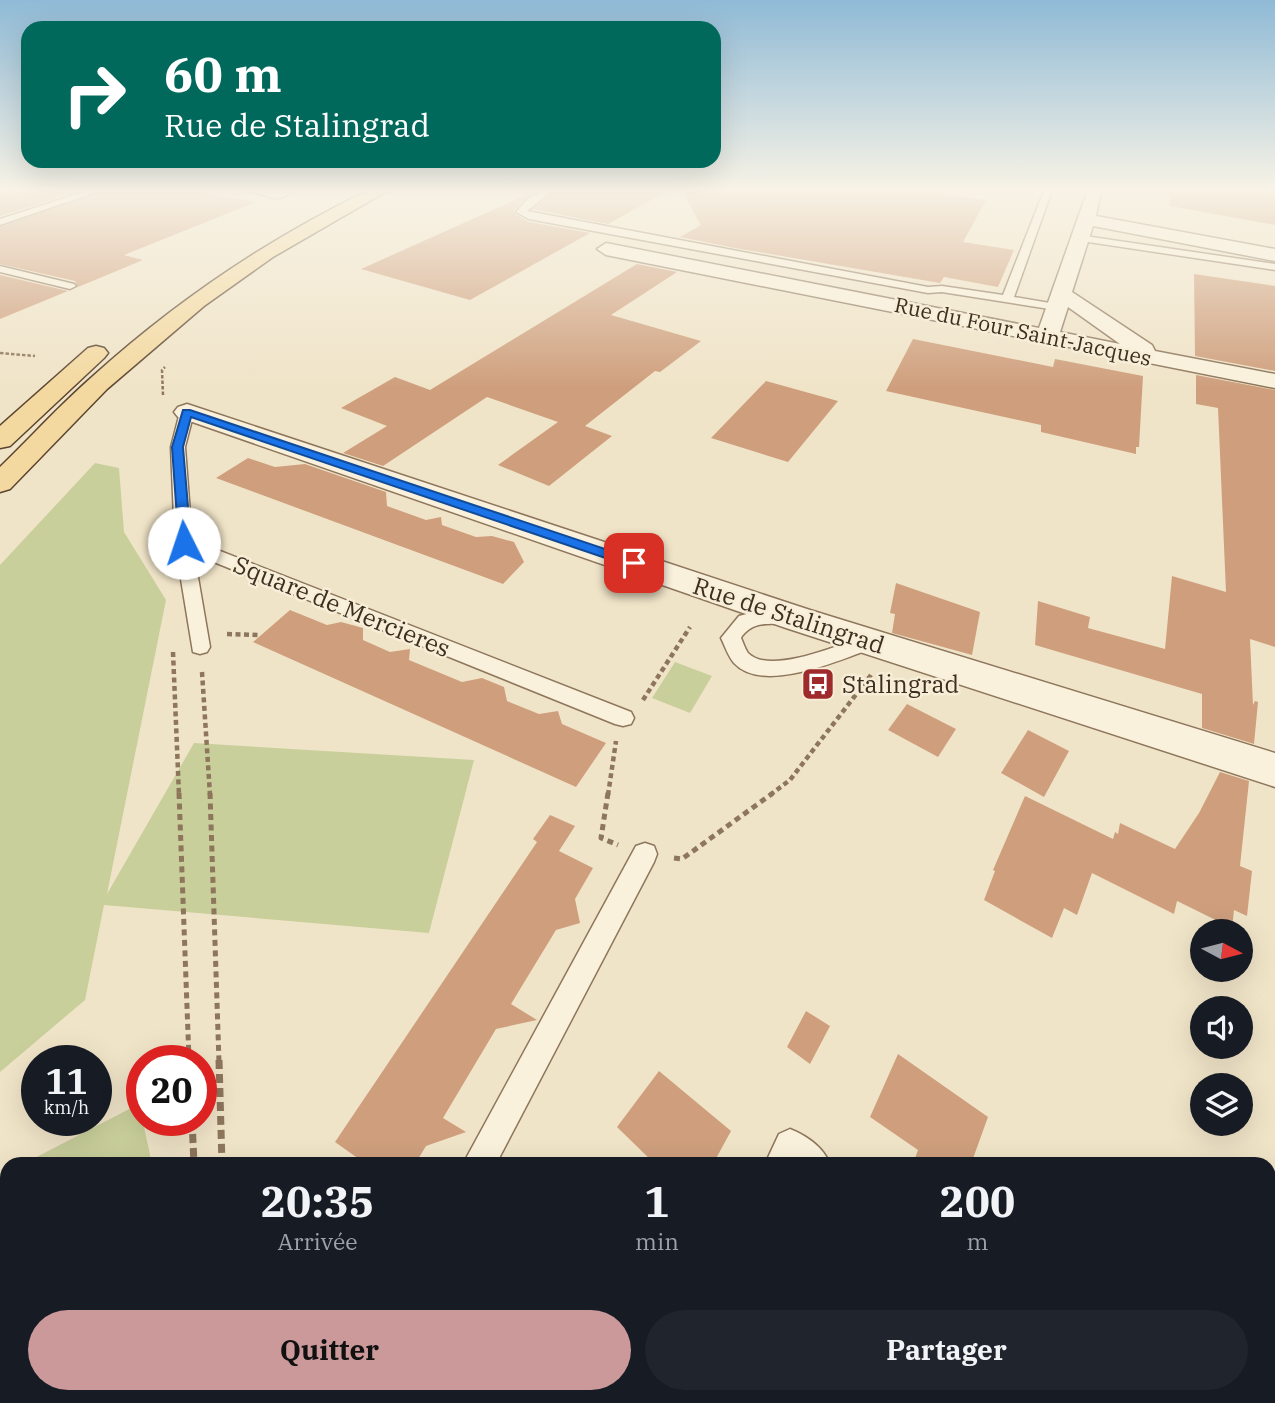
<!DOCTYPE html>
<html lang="fr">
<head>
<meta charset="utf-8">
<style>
	body { margin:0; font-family:"IBM Plex Serif",serif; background:#20242c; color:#f1f3f6; height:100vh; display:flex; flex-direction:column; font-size:26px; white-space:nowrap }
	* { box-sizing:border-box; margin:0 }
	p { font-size:23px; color:#9ea1a6 }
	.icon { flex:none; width:38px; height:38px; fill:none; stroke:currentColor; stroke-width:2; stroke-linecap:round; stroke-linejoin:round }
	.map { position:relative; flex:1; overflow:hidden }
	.drawer { position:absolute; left:0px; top:1157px; width:1276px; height:247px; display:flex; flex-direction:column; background:#171b24; border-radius:21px 21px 0 0; box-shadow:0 7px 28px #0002 }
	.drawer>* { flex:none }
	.hud { position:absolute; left:21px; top:21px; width:700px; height:147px; border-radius:21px; box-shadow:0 7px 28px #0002; background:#00695c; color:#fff; overflow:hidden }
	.needle { width:46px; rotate:97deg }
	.fabs { position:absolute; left:1190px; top:919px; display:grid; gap:14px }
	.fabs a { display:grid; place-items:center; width:63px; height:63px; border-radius:50%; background:#171b24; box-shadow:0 7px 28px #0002; font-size:35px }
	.speed { position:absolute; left:21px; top:1045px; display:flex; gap:14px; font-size:35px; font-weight:700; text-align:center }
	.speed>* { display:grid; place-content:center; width:91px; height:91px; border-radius:50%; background:#171b24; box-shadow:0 7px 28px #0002; line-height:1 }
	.speed small { font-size:18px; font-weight:400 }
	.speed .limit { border:10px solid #d22; background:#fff; color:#111 }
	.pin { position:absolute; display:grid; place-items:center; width:60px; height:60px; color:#fff; margin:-30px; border-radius:14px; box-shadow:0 4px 10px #0006 }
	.me { position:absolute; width:77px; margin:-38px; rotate:356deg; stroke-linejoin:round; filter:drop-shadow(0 0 5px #0008) }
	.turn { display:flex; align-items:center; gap:24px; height:147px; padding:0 28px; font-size:32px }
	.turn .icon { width:91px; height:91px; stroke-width:2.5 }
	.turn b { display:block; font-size:49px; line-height:60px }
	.eta { display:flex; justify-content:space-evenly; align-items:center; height:119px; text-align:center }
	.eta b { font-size:42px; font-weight:700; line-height:49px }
	.button { display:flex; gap:14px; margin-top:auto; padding:14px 28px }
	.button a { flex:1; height:80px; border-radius:42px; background:#cc999b; color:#111; font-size:28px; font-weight:700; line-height:80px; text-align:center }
	.button a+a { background:#20242c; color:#f1f3f6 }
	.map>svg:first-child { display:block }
	.green { fill:#c9cf9b }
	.building { fill:#cf9f7d }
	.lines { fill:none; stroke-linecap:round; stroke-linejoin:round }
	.lane-casing { stroke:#8d765c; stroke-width:3 }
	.street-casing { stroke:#8d765c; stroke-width:3 }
	.primary-casing { stroke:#5b4430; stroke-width:3 }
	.path-far3 { stroke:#8d765c; stroke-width:2.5; stroke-dasharray:3.5 2; stroke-linecap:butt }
	.path-far2 { stroke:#8d765c; stroke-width:4.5; stroke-dasharray:5 3.5; stroke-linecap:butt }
	.path-far1 { stroke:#8d765c; stroke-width:5; stroke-dasharray:6 4.5; stroke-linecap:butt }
	.path { stroke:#8d765c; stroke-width:7; stroke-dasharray:9 5; stroke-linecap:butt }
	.lane { fill:#faf1dc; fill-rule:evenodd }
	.street { fill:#faf1dc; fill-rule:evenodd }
	.primary { fill:#f3d9a0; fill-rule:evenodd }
	.route { fill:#1a73e8; stroke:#114b97; stroke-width:2 }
	.labels { text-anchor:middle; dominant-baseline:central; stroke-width:5; stroke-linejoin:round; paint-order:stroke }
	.far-street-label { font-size:21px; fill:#3d2e20; stroke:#f7eed8 }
	.street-label { font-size:24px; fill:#3d2e20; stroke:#f7eed8 }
	.poi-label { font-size:24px; fill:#3d2e20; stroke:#f7eed8; text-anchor:start }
</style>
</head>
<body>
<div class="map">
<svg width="1275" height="1403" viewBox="0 0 1275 1403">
	<rect width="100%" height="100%" fill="#f0e4c8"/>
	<g class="green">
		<path d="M95 463 119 468 124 532 166 600 107 894 194 743 474 760 429 933 104 905 85 1000 0 1072V565Z"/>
		<path d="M675 662 712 676 690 713 652 698Z"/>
		<path d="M139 1104 152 1164H23Z"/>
	</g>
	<g class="building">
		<path d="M0 191H79L0 216Z"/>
		<path d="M102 191H195L256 202 124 255 143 260 78 287 75 281 0 264V227Z"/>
		<path d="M535 191 514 210 515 214 529 222 590 233 470 300 361 269Z"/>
		<path d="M554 191H667L608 224 533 209Z"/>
		<path d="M682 191H923L986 200 963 242 1014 250 998 287 944 277 940 283 735 248 680 237 701 225Z"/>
		<path d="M1171 191H1275V225L1170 206Z"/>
		<path d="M637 264 677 272 611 315 701 341 660 372 655 371 585 426 612 436 549 486 498 465 558 422 487 397 383 466 343 453 387 426 341 408 395 377 430 390Z"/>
		<path d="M1194 274 1275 286V371L1195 356Z"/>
		<path d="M0 275 68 291 0 319Z"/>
		<path d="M913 339 1053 367 1055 359 1143 376 1139 447H1136V454L1041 432V425L886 391Z"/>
		<path d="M1196 375 1275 390V647L1250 639 1253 705 1255 701 1258 702 1254 744 1202 728V694L1035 645 1038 601 1090 617 1088 628 1165 649 1172 576 1226 592 1218 408 1196 404Z"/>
		<path d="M766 381 838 401 788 462 711 438Z"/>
		<path d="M248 458 275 467 305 464 386 492 387 506 426 520 441 517 442 525 476 537 492 536 514 542 524 562 503 584 216 478Z"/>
		<path d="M896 583 980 612 972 655 892 633 895 614 890 613Z"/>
		<path d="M290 610 327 625 341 622 363 628V640L390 652 410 649 409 660 462 682 482 678 504 687 507 701 539 714 558 711 562 724 606 743 576 787 253 642Z"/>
		<path d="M907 704 956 729 938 757 888 730Z"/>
		<path d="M1028 730 1069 751 1044 797 1001 773Z"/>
		<path d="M1220 772 1249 781 1240 866 1252 871 1247 916 1234 910 1232 928 1177 901 1174 914 1092 873 1077 915 1064 908 1052 938 984 900 995 871 993 870 1025 796 1113 839 1115 832 1118 834 1120 823 1175 849 1199 813Z"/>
		<path d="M550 815 575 826 559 851 593 868 575 899 580 923 556 930 511 1004 537 1020 496 1029 443 1118 466 1132 426 1146 415 1164H366L335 1142 537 842 533 839Z"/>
		<path d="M806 1011 830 1026 810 1064 787 1047Z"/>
		<path d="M898 1054 988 1117 971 1164H913L918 1150 870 1117Z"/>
		<path d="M659 1071 731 1131 713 1164H655L617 1127Z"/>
	</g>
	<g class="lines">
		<defs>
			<g id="lane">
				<path d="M87 191H99L0 225V219Z"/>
				<path d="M248 191 277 193 295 191 278 199Z"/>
				<path d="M542 191H552L527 211 928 287 942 286 1003 295 1043 193 1049 191 1051 193 1014 297 1056 304 1062 307 1056 310 942 292 928 293 529 219 516 212 528 199Z"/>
				<path d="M1078 235 1275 264V270L1075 240V236Z"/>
				<path d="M0 266 74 284 76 286 70 289 0 272Z"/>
				<path d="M187 408 194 412 185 447 192 540 631 712 634 718 631 724 623 726 615 724 194 554 210 647 207 652 200 654 193 652 175 543 171 447 180 412Z"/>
				<path d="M766 609 789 612 791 617 789 622C770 627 757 618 742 636L741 638C743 642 745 649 748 653 770 676 843 643 869 635L876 637 879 642 876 647C842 659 763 695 734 663 728 656 725 646 721 638L739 616Z"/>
				<path d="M645 843 654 846 657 854 654 862 496 1164H463L636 846Z"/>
				<path d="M790 1129C807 1136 823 1147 830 1164H765L779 1134Z"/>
				<path d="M334 1396H373L370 1403H331Z"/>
				<path d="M649 1396H688L685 1403H646Z"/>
			</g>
			<g id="street">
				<path d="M1085 191H1101L1096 216 1275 249V261L1093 226 1072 292 1152 345 1155 351 1275 374V388L606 255 597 249 606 243 1039 328 1086 195ZM1068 307 1120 344 1060 332Z"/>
				<path d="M187 404 810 610 1275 753V787L786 628 178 417 174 412 178 407Z"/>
			</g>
			<g id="primary">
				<path d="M367 191H387L273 257 204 306 107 389 10 489 0 492V467C31 437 60 405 92 377 175 302 266 240 367 191Z"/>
				<path d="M96 346 104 348 108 353 104 358 10 446 0 448V426L88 348Z"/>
			</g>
		</defs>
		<use href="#lane" class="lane-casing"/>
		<use href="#street" class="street-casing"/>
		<use href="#primary" class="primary-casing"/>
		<g class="path-far3">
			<path d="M0 353 35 356"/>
			<path d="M163 395 162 370 165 367"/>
		</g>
		<g class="path-far2">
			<path d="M227 634 259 635"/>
			<path d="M173 652 179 795"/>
			<path d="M202 672 210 795"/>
			<path d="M643 700 690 627"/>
			<path d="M608 795 616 741"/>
			<path d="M770 795 790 780 871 675"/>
		</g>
		<g class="path-far1">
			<path d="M179 793 189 1060"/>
			<path d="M210 793 219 1062"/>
			<path d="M608 793 601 838 618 845"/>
			<path d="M674 858 682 859 773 793"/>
		</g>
		<g class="path">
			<path d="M219 1060 222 1164"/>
			<path d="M192 1120 194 1164"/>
			<path d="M203 1396V1403"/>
			<path d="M114 1400 115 1403"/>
			<path d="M249 1403 250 1396"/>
		</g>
		<use href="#lane" class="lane"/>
		<use href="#street" class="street"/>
		<use href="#primary" class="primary"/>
	</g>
	<linearGradient id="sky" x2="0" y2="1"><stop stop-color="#8fbad6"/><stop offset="0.49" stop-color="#f8f3e6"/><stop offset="1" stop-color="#f8f3e6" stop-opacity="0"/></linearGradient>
	<rect width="1275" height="387" fill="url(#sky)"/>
	<path class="route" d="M183 410H190L638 560 640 563 638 566H629L191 417 183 447 191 543 189 546H179L172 447Z"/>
	<defs>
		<symbol id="bus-square" viewBox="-11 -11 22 22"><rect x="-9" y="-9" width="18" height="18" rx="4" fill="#9e2a2b" stroke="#f7eed8"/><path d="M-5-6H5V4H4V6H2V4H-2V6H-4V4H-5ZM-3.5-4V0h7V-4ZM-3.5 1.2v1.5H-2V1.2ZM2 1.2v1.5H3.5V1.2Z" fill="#fff"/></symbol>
	</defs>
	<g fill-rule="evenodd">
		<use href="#bus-square" x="799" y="665" width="38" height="38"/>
	</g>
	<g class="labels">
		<g class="far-street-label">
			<text transform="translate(1023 331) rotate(12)">Rue du Four Saint-Jacques</text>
		</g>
		<g class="street-label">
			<text transform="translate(342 606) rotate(22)">Square de Mercieres</text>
			<text transform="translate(789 615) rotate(18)">Rue de Stalingrad</text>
		</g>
		<g class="poi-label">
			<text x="842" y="684">Stalingrad</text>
		</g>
	</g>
</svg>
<div class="fabs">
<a><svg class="needle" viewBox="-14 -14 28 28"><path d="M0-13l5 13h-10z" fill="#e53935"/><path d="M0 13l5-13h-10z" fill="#9ea1a6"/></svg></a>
<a><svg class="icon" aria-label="sound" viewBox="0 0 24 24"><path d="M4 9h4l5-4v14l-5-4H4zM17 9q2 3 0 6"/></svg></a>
<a><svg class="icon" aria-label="layers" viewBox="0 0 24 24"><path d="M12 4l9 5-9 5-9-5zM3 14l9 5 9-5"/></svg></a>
</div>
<div class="speed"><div>11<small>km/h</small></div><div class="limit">20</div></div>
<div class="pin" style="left:634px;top:563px;background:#d93025"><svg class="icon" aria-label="arrive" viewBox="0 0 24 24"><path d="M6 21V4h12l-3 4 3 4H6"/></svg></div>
<svg class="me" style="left:184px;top:543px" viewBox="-20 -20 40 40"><circle r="19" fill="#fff"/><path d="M0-13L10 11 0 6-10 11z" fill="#1a73e8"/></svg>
<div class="hud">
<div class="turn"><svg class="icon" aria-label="right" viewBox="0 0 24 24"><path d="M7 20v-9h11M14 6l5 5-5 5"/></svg><div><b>60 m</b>Rue de Stalingrad</div></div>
</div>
<section class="drawer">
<div class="eta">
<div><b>20:35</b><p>Arrivée</p></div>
<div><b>1</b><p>min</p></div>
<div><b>200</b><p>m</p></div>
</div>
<div class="button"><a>Quitter</a><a>Partager</a></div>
</section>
</div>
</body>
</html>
